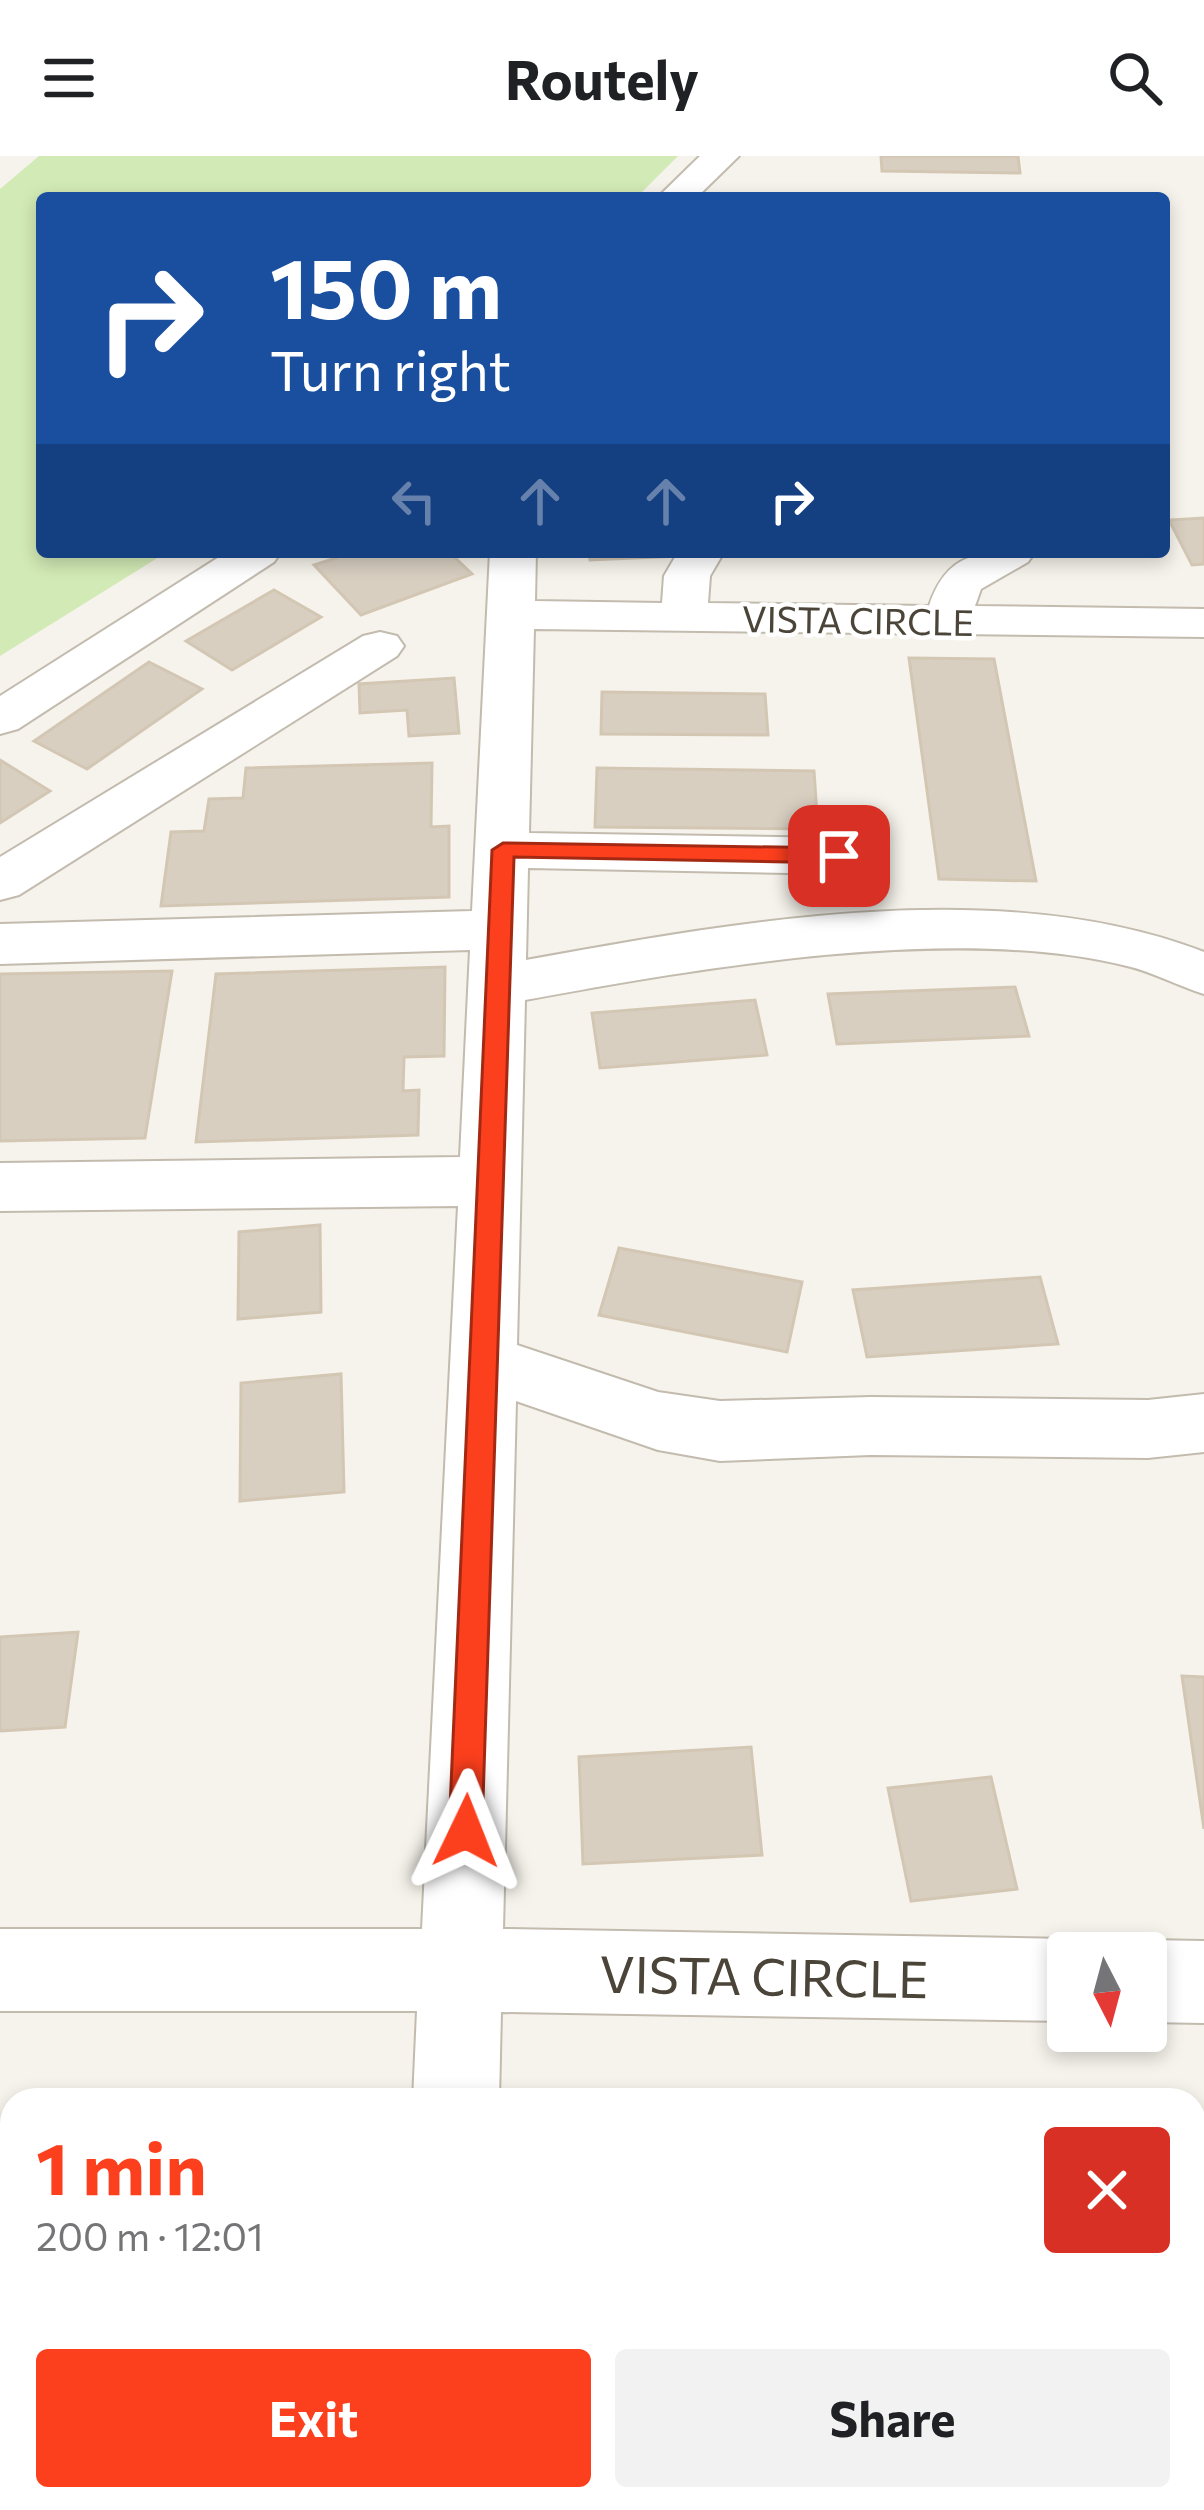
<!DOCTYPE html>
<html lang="en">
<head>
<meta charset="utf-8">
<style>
	body { margin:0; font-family:Commissioner,sans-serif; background:#f2f2f2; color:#202124; height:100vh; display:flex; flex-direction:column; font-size:45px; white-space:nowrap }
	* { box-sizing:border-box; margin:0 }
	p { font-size:39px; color:#757577 }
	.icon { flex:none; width:66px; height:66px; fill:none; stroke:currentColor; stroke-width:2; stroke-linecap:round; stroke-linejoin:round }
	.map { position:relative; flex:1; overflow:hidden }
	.panel { position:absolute; left:0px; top:1932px; width:1206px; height:423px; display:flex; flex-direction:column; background:#fff; border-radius:36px 36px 0 0; box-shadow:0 6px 18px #0003 }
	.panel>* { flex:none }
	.hud { position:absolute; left:36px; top:36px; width:1134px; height:366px; border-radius:12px; box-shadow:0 6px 18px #0003; background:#1a4fa0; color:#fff; overflow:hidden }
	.needle { width:78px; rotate:174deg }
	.buttons { position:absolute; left:1047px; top:1776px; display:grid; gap:24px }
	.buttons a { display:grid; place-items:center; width:120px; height:120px; border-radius:12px; background:#fff; box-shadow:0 6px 18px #0003; font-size:60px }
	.pin { position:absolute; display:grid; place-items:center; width:102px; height:102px; color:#fff; margin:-51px; border-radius:24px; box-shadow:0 6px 18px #0006 }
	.me { position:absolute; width:132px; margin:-66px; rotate:2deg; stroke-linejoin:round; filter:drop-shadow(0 0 9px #0008) }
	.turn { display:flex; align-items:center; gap:42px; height:252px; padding:0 36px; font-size:54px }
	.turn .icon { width:156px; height:156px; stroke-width:2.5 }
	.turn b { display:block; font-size:84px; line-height:102px }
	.lanes { display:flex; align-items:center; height:114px; padding:0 36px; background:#0003; justify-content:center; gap:60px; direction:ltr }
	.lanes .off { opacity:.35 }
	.round { display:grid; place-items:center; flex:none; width:126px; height:126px; border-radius:12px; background:#f2f2f2 }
	.headline { display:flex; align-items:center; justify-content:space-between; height:204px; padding:0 36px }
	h1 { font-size:72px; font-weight:700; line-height:90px; color:#fc3f1d }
	.button { display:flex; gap:24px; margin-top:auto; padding:24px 36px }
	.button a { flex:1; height:138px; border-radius:12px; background:#fc3f1d; color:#fff; font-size:48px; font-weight:700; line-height:138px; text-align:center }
	.button a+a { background:#f2f2f2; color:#202124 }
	header { display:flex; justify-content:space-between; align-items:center; height:156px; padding:0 36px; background:#fff; font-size:54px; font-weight:700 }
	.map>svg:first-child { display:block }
	.green { fill:#d2eab5 }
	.building { fill:#d8cfc1; stroke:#d3c7b4; stroke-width:3 }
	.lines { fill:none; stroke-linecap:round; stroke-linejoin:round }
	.minor-casing { stroke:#c2bbae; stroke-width:4 }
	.minor { fill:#fff; fill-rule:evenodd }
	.route { fill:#fc3f1d; stroke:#a42913; stroke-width:3 }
	.labels { text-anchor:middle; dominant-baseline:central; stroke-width:9; stroke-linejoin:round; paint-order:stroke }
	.far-street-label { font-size:36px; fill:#4b4439; stroke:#fff }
	.near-street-label { font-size:51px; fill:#4b4439; stroke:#fff }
</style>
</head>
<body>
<header><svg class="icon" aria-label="menu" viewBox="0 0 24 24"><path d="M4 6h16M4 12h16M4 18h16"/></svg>Routely<svg class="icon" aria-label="search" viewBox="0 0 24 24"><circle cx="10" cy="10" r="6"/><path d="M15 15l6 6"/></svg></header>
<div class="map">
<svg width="1204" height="2354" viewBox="0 0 1204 2354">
	<rect width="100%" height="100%" fill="#f6f3ec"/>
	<path class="green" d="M39 0H678L636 42H42V396H167L0 500V33Z"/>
	<g class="building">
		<path d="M881 0H1018L1020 17 882 15Z"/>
		<path d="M1204 362V408L1192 409 1169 364Z"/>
		<path d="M330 396H449L472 418 361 459 314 409 336 402Z"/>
		<path d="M589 396H679V400L590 404Z"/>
		<path d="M274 434 321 461 232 514 186 485Z"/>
		<path d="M909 502 994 503 1036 725 939 723Z"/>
		<path d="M149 506 202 533 87 613 34 585Z"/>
		<path d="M454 522 459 577 409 580 407 554 360 557 359 528Z"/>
		<path d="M602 536 765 538 768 579 601 578Z"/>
		<path d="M0 604 50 635 0 667Z"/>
		<path d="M432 607 431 671 449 670V741L161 750 171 676 204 675 209 643 243 642 246 612Z"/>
		<path d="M597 612 814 615 818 673 595 671Z"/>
		<path d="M445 811 444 900 404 901 403 935 419 934 418 979 196 986 216 818Z"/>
		<path d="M172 815 145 982 0 985V818Z"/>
		<path d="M1015 831 1029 880 837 888 828 838Z"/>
		<path d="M755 844 767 899 600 912 592 857Z"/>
		<path d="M320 1069 321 1156 238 1163 239 1076Z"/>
		<path d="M619 1092 802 1126 787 1196 599 1159Z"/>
		<path d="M1040 1121 1058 1188 867 1201 853 1134Z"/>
		<path d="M341 1218 344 1336 240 1345 241 1227Z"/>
		<path d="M78 1476 65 1571 0 1575V1481Z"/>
		<path d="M1182 1520 1204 1521V1673Z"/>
		<path d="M751 1591 762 1699 583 1708 579 1601Z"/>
		<path d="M991 1621 1017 1733 911 1745 888 1632Z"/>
	</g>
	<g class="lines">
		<defs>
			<g id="minor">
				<path d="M700 0H739L696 42H657Z"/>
				<path d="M227 396H281L274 406 18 573 0 578V540Z"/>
				<path d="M490 396H536L535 445 662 447 664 420 678 396H724L710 420 708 447 929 450C948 393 982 396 1035 396L1028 406 981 433 975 450 1204 453V481L534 473 529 677 839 682 858 687 866 700 858 713 839 718 528 712 526 804C736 766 1000 717 1204 796V838C1178 830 1153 816 1127 810 954 767 700 812 525 844L517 1189 658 1236 720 1245 871 1241 1148 1244 1204 1238V1296L1148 1302 871 1299 720 1305 658 1294 516 1245 503 1773 1068 1783 1098 1797H1068V1865L501 1856 499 1944H413L417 1855H0V1773H422L458 1050 0 1055V1007L460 1001 470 794 0 808V768L472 755Z"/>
				<path d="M380 476 397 480 404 490 397 500 19 739 0 744V701L363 480Z"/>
				<path d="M1146 1784 1204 1785V1867L1146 1866V1797H1116Z"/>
				<path d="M393 2343H489L488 2354H392Z"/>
			</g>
		</defs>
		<use href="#minor" class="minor-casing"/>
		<use href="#minor" class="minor"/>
	</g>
	<path class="route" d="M503 687 839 692 850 700 839 707 514 701 482 1675 477 1687 466 1691 454 1687 449 1675 492 694Z"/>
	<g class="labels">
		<g class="far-street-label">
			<text transform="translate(858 463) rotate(1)">VISTA CIRCLE</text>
		</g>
		<g class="near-street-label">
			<text transform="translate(764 1819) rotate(1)">VISTA CIRCLE</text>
		</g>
	</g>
</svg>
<div class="buttons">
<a><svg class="needle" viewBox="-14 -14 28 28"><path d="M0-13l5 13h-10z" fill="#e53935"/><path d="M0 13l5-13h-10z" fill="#757577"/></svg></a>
</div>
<div class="pin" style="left:839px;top:700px;background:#d93025"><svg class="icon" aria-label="arrive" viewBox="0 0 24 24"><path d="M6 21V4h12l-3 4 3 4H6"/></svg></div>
<svg class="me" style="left:466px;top:1675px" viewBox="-20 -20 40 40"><path d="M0-17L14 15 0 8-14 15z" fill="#fc3f1d" stroke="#fff" stroke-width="4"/></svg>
<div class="hud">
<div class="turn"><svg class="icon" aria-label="right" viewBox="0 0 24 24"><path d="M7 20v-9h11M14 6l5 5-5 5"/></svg><div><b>150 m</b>Turn right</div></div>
<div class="lanes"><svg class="icon off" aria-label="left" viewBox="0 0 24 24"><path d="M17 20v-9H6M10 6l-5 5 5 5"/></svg><svg class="icon off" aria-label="ahead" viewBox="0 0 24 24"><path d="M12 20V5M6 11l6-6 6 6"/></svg><svg class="icon off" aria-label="ahead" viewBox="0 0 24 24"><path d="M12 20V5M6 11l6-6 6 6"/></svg><svg class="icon" aria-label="right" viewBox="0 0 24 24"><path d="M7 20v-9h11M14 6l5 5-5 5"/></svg></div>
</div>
<section class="panel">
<div class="headline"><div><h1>1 min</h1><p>200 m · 12:01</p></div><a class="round" style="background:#d93025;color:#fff"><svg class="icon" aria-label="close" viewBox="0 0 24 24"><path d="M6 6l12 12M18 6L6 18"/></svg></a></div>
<div class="button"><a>Exit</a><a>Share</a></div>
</section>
</div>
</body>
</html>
